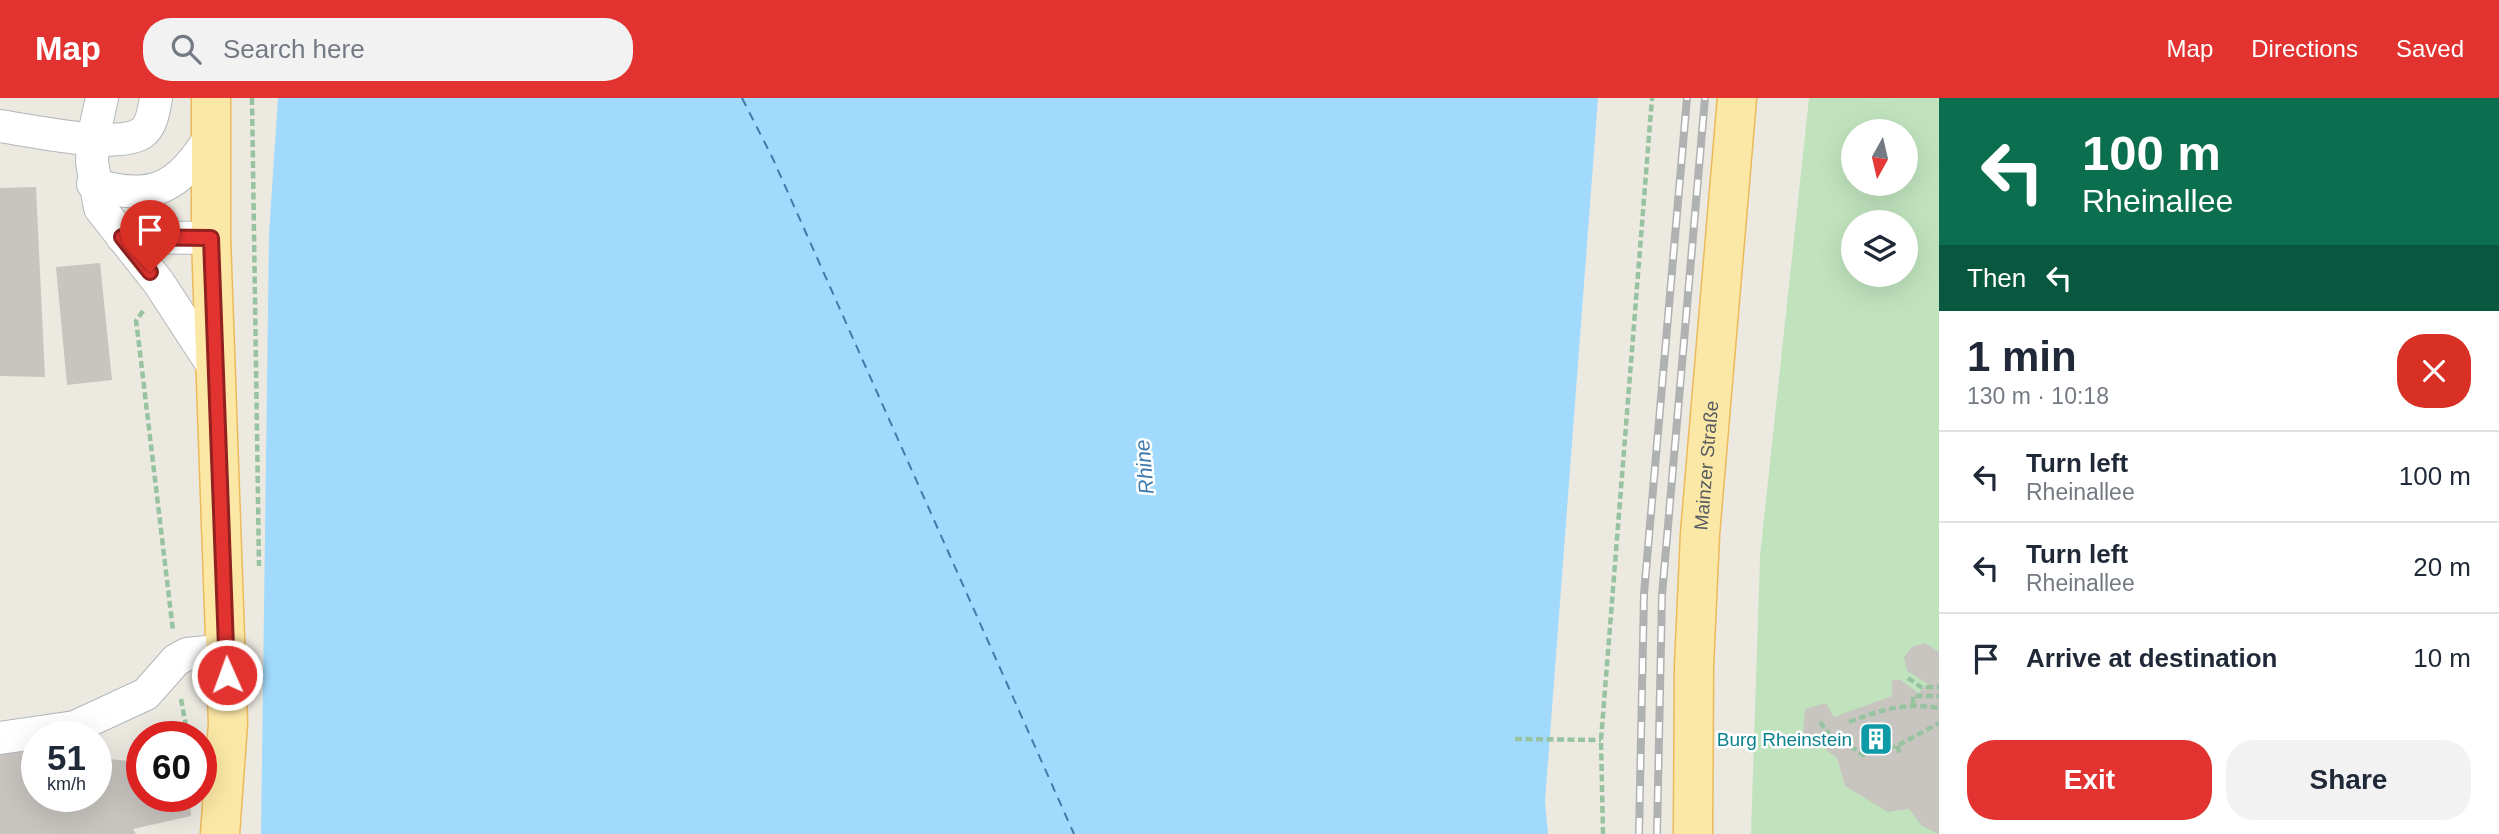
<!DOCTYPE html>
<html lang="en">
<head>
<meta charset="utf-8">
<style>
	body { margin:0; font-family:Helvetica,sans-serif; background:#f2f2f3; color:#1f2937; height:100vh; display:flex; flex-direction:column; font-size:26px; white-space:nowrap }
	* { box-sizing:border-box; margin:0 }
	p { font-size:23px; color:#747a83 }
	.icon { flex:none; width:38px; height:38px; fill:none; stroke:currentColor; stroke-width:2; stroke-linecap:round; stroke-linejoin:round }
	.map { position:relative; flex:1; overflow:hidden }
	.details { display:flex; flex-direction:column; background:#fff; width:560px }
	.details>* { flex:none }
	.guide { background:#0b6e4f; color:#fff; overflow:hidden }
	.needle { width:46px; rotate:188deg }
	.tools { position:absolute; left:1841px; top:21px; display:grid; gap:14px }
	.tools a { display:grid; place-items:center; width:77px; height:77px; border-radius:50%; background:#fff; box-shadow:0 7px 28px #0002; font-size:35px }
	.speed { position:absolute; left:21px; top:623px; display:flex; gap:14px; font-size:35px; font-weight:700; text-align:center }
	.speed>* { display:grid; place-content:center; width:91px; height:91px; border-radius:50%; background:#fff; box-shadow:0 7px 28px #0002; line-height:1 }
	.speed small { font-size:18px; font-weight:400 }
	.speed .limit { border:10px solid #d22; background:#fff; color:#111 }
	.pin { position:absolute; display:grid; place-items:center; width:60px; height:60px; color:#fff; margin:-72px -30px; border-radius:50% 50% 50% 0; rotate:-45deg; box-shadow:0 0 7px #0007 }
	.pin .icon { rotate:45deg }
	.me { position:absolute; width:77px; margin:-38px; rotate:358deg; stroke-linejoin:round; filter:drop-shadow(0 0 5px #0008) }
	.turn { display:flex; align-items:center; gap:24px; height:147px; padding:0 28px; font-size:32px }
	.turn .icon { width:91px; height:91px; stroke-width:2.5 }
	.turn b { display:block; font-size:49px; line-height:60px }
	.then { display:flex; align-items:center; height:66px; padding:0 28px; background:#0003; gap:14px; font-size:26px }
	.round { display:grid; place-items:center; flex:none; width:74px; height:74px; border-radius:28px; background:#f2f2f3 }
	.headline { display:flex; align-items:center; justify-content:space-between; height:119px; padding:0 28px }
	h1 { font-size:42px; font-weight:600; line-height:52px }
	.primary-button { display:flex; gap:14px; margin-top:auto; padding:14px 28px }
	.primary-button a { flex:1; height:80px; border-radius:28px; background:#e23330; color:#fff; font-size:28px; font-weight:600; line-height:80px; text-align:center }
	.primary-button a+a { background:#f2f2f3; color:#1f2937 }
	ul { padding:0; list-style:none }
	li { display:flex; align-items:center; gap:21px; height:91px; padding:0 28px; border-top:2px solid #e0e1e3 }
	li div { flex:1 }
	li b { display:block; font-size:26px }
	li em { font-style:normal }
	header { display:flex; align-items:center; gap:42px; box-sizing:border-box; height:98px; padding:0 35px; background:#e23330; color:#fff }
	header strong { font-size:33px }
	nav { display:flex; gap:38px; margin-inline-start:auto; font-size:24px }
	.search { width:490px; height:63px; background:#f2f2f3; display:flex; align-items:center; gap:18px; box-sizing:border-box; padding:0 24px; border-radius:28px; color:#747a83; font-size:26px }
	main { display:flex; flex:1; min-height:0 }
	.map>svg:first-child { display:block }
	.green { fill:#c0e3bd; fill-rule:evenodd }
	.water { fill:#a1dafc }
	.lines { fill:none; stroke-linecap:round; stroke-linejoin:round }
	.ferry { stroke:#407bad; stroke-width:2; stroke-dasharray:9 7; stroke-linecap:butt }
	.building { fill:#c8c5c0 }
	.minor-casing { stroke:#b3b7bb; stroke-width:34 }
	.major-casing { stroke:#ecba5a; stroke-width:41 }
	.path { stroke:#97c3a1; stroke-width:4.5; stroke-dasharray:7 3.5; stroke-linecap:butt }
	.minor { stroke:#fff; stroke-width:32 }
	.major { stroke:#fce8a6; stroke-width:38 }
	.rail-casing { stroke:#b0b1b1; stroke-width:8 }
	.rail { stroke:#fff; stroke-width:5; stroke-dasharray:16; stroke-linecap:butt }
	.route-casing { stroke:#93211f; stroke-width:18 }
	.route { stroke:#e23330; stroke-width:12 }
	.labels { text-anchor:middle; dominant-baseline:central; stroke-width:5; stroke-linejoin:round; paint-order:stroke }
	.street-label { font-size:19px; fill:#595d61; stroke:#fff }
	.culture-label { font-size:19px; fill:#0d838f; stroke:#fff; text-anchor:end }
	.water-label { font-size:21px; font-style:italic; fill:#407bad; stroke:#fff }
</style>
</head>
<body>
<header>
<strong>Map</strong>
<div class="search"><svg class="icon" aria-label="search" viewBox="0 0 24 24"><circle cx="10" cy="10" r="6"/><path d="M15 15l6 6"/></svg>Search here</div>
<nav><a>Map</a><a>Directions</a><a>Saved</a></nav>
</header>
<main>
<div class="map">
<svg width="1939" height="736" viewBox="0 0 1939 736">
	<rect width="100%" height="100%" fill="#ece9e1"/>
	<path class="green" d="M1809 0H1939V736H1751L1760 458ZM1853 33H1906V86H1853ZM1853 124H1906V177H1853Z"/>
	<path class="water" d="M278 0H1598L1545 703 1548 736H261L269 136Z"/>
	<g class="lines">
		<path class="ferry" d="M742 0 773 61 1074 736"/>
	</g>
	<g class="building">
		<path d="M36 89 45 279 0 278V90Z"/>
		<path d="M100 165 112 282 67 287 56 169Z"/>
		<path d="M1925 545 1939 554V736L1922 728 1909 711 1888 714 1845 688 1837 660 1803 635 1805 611 1826 605 1834 619 1892 598V582H1901L1918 595 1928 586 1907 573 1904 559 1912 549Z"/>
		<path d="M37 648V698H96V660L142 664V698H190L191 718 133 731 136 736H0V654Z"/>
	</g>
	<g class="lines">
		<defs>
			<g id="minor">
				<path d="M102 0 93 40 92 64 100 110 159 185 217 274"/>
				<path d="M0 28C30 32 117 52 142 35 152 28 154 11 156 0"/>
				<path d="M93 86C152 105 180 89 210 39"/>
				<path d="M122 139 211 140"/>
				<path d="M0 640 75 629 146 596 176 562 187 556 227 552"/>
			</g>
			<g id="major">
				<path d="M211 0V140L228 625 220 736"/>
				<path id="s1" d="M1693 736 1694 568 1700 436 1737 0"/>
			</g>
		</defs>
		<use href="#minor" class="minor-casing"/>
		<use href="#major" class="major-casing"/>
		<g class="path">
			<path d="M252 0 259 468"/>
			<path d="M143 213 136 223 138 238 173 533"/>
			<path d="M1908 580 1921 589H1939"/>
			<path d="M181 601 188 639"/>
			<path d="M1913 606V598H1939"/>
			<path d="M1820 624 1837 647 1850 648 1863 657 1897 648 1939 625"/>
			<path d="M1849 624C1881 612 1905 604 1939 610"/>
			<path d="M1515 641 1601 642"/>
			<path d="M1897 648 1900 656"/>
			<path d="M1603 736 1601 642 1652 0"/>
		</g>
		<use href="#minor" class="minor"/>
		<use href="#major" class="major"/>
		<defs>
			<g id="rail">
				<path d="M1639 736 1644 496 1687 0"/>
				<path d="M1657 736 1662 497 1705 0"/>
			</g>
		</defs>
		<use href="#rail" class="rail-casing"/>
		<use href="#rail" class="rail"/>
	</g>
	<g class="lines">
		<defs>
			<path id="route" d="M150 174 122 139 211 140 227 577"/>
		</defs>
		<use href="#route" class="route-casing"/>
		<use href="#route" class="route"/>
	</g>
	<defs>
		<symbol id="building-square" viewBox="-11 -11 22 22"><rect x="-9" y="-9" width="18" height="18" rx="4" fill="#0f9aa8" stroke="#fff"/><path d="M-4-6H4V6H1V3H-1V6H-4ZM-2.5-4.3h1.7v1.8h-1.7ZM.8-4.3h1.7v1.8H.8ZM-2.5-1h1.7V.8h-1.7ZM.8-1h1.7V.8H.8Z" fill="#fff"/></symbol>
	</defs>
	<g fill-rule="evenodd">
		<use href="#building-square" x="1857" y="622" width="38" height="38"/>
	</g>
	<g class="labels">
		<g class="street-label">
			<text stroke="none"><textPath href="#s1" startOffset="369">Mainzer Straße</textPath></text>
		</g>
		<g class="culture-label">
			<text x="1852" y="641">Burg Rheinstein</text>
		</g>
		<g class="water-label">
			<text transform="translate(1144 369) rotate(-95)">Rhine</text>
		</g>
	</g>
</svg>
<div class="tools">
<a><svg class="needle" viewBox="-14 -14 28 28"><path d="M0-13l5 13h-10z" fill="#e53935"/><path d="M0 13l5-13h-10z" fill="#747a83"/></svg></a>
<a><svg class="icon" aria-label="layers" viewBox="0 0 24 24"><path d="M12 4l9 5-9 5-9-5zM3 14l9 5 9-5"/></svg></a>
</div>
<div class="speed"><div>51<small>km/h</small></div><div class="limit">60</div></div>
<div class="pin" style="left:150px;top:174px;background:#d93025"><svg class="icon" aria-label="arrive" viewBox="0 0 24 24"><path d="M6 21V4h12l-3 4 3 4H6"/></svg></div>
<svg class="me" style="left:227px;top:577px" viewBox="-20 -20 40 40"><circle r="17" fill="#e23330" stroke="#fff" stroke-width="3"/><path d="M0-11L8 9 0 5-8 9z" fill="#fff"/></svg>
</div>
<section class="details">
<div class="guide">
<div class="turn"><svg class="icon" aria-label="left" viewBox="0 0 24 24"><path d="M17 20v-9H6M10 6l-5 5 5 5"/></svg><div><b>100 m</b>Rheinallee</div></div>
<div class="then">Then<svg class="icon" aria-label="left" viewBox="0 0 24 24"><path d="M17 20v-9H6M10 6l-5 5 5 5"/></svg></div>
</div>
<div class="headline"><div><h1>1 min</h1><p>130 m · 10:18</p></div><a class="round" style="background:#d93025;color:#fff"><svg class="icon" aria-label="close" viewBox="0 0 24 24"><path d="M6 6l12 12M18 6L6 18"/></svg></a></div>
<ul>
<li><svg class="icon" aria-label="left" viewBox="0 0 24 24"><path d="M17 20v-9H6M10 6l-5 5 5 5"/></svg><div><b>Turn left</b><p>Rheinallee</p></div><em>100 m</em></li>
<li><svg class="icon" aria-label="left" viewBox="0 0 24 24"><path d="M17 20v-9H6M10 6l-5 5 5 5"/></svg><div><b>Turn left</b><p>Rheinallee</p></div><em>20 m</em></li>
<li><svg class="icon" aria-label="arrive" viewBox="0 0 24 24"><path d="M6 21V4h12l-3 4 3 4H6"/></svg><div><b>Arrive at destination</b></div><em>10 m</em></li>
</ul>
<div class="primary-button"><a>Exit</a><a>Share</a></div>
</section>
</main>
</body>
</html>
